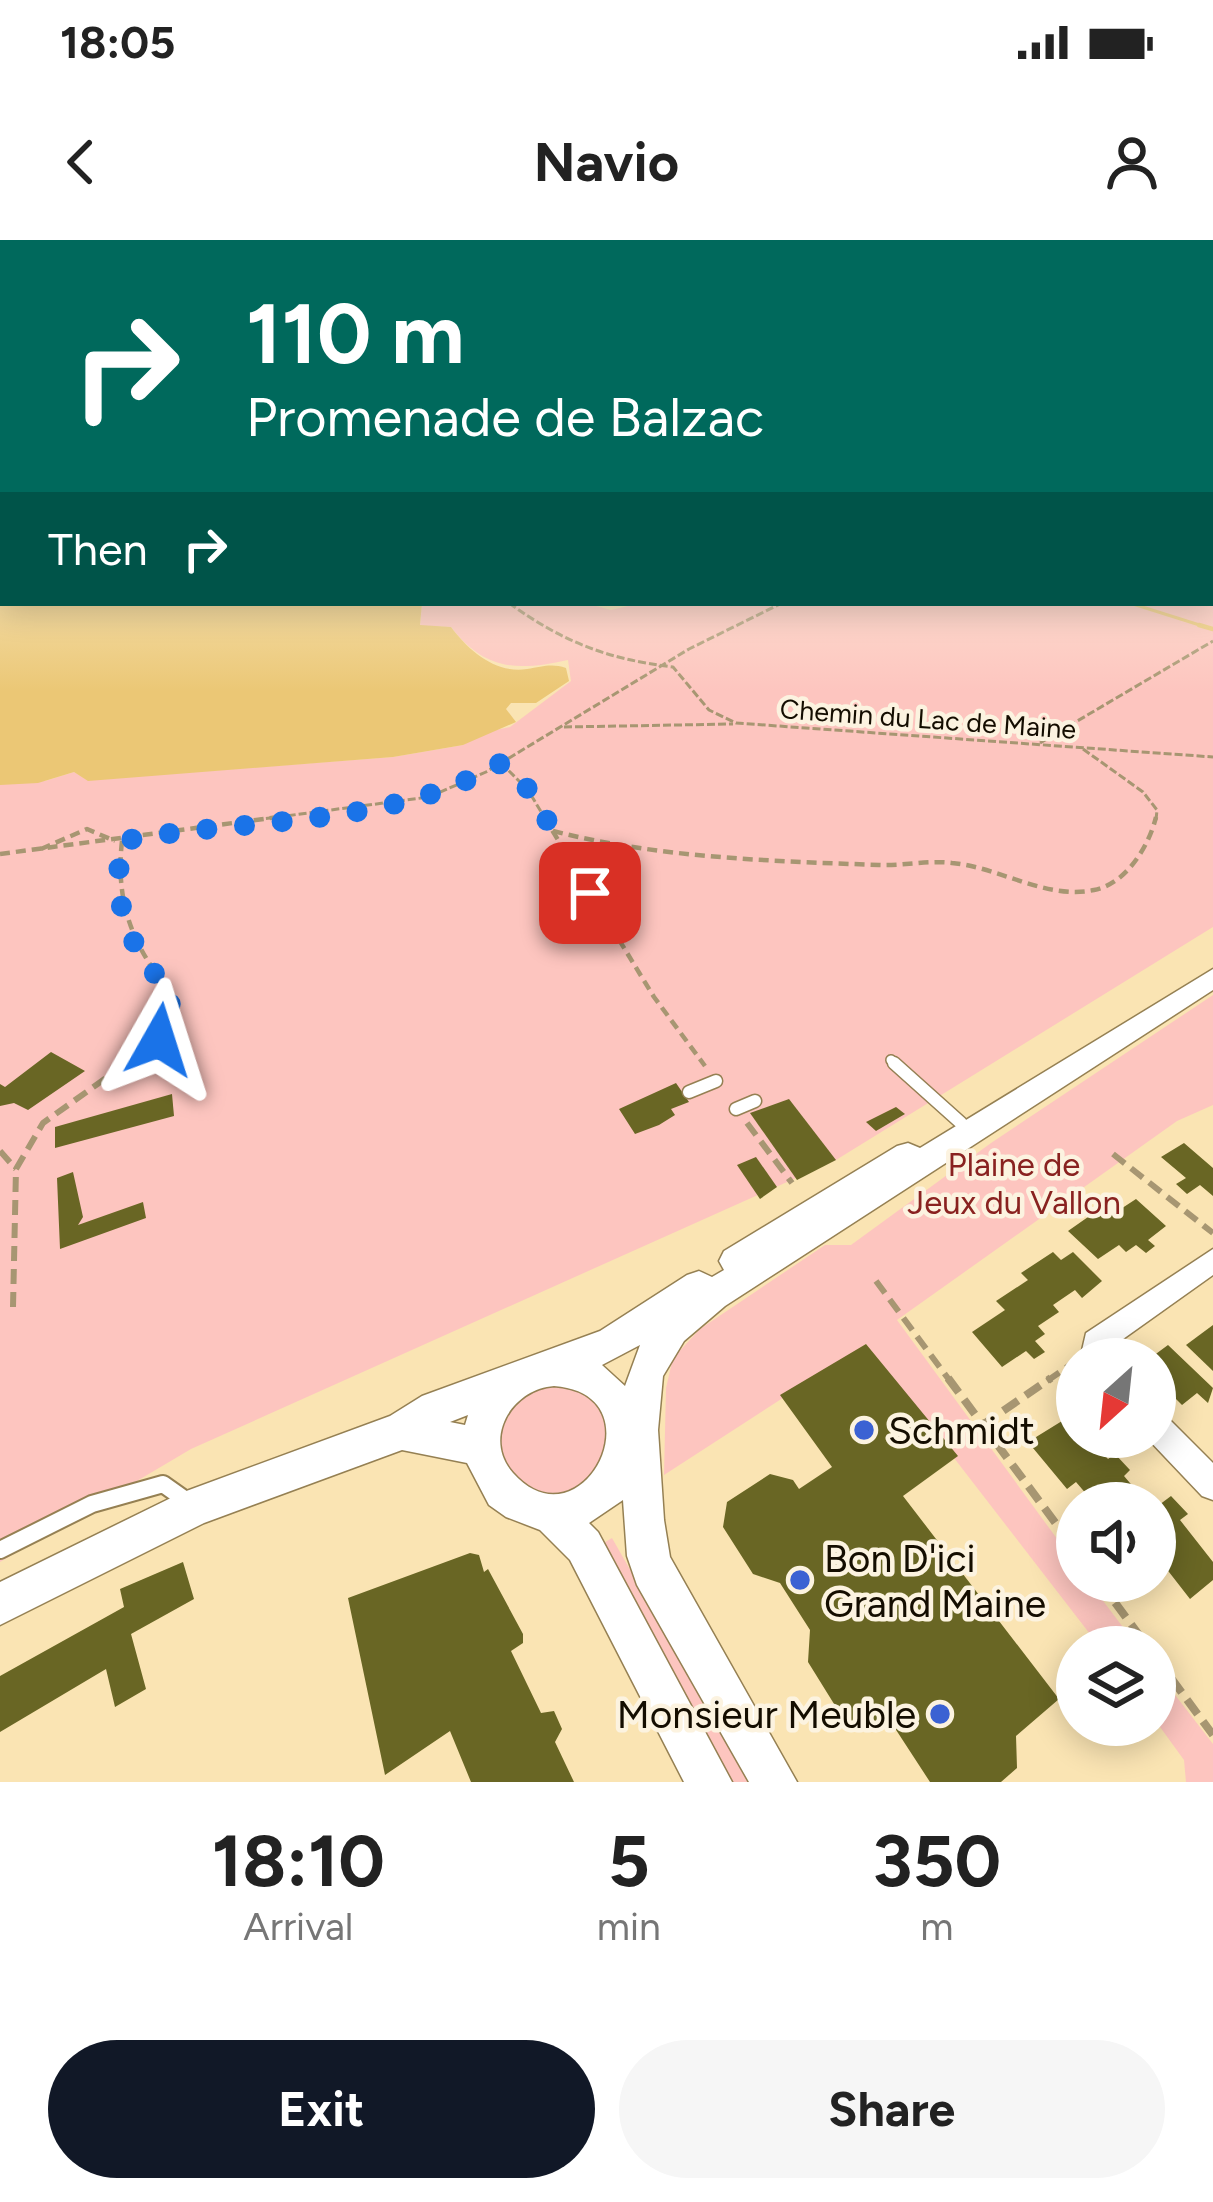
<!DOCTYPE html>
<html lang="en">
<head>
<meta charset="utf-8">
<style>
	body { margin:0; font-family:Figtree,sans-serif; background:#f6f6f6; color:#222; height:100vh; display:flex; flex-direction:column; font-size:45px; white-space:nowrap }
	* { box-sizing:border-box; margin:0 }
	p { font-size:39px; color:#767676 }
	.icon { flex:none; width:66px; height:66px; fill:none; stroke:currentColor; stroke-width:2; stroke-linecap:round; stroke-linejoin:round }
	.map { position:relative; height:1542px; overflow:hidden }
	.drawer { display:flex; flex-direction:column; background:#fff; flex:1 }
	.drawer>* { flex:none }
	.top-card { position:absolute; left:0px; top:0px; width:1215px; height:366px; box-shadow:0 6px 30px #0003; background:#00695c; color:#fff; overflow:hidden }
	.needle { width:78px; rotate:207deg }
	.tools { position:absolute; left:1056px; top:1098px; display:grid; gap:24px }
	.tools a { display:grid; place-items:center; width:120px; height:120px; border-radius:50%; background:#fff; box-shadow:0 6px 30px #0003; font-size:60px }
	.pin { position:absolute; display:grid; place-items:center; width:102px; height:102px; color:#fff; margin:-51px; border-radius:24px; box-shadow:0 6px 18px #0006 }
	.me { position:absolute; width:132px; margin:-66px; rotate:6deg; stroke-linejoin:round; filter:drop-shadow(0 0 9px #0008) }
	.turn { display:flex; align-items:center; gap:42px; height:252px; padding:0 48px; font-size:54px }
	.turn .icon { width:156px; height:156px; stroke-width:2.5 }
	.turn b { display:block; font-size:84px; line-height:102px }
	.then { display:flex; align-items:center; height:114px; padding:0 48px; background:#0003; gap:24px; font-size:45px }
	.eta { display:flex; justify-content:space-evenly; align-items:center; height:204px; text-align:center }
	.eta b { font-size:72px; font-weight:700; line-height:84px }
	.cta { display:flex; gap:24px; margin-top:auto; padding:24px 48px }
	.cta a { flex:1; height:138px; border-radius:72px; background:#111827; color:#fff; font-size:48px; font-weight:700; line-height:138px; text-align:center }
	.cta a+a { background:#f6f6f6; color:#222 }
	.status { display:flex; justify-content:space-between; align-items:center; height:84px; padding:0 60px; background:#fff; direction:ltr }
	.status svg { height:33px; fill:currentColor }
	header { display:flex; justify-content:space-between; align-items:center; height:156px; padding:0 48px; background:#fff; font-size:54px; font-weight:700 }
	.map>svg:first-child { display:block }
	.green { fill:#fdc5bf }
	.water { fill:#ebc775 }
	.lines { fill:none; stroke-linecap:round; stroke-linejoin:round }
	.stream-far1 { stroke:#ebc775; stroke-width:3 }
	.stream { stroke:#ebc775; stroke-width:4.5 }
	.building { fill:#696624 }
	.service-far2-casing { stroke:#958053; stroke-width:12 }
	.service-far1-casing { stroke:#958053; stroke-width:15 }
	.service-casing { stroke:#958053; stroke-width:20 }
	.minor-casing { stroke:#958053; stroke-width:3 }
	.tertiary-casing { stroke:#958053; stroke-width:3 }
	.path-far3 { stroke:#a79672; stroke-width:3; stroke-dasharray:8 3; stroke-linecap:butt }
	.path-far2 { stroke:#a79672; stroke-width:4.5; stroke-dasharray:10 6; stroke-linecap:butt }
	.path-far1 { stroke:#a79672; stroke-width:6; stroke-dasharray:15 8; stroke-linecap:butt }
	.path { stroke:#a79672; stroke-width:8; stroke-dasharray:18 9; stroke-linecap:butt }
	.service-far2 { stroke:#fff; stroke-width:9 }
	.service-far1 { stroke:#fff; stroke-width:12 }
	.service { stroke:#fff; stroke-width:16 }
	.minor { fill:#fff; fill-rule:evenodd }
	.tertiary { fill:#fff; fill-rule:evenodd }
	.route { stroke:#1a73e8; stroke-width:21; stroke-dasharray:0 37.8 }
	.poi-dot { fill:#3b62d3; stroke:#fcf3e0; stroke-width:4.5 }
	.labels { text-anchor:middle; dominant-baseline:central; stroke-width:9; stroke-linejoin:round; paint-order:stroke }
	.far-street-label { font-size:27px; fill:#140d00; stroke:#fcf3e0 }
	.park-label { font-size:33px; fill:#892220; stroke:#fcf3e0 }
	.near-poi-label { font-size:39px; fill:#140d00; stroke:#fcf3e0; text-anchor:start }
</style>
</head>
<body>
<div class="status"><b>18:05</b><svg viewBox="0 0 49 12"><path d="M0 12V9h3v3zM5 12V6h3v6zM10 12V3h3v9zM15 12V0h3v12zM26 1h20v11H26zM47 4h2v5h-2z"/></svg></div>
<header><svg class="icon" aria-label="back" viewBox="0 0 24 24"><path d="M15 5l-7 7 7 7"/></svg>Navio<svg class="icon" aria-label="person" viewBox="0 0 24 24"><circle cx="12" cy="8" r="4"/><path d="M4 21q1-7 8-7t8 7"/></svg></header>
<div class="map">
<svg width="1213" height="1542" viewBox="0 0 1213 1542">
	<rect width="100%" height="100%" fill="#fae4b3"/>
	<g class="green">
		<path d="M1213 236V687L836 920 191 1209 0 1322V541H45L74 532 88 540 393 517 463 505 481 493 510 487 571 441 568 420C518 431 485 431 451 387L420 386 422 363H585L611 370 641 363H1212Z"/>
		<path d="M1213 755V865L1177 881 897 1080 1077 1326V1341H1088L1138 1407H1100L866 1104 664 1235 666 1148 673 1118 700 1089 825 1005H851L991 903Z"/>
		<path d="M540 1144C591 1147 602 1158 610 1208L575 1255 534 1257 496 1217C499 1178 506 1166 540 1144Z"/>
		<path d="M612 1298 751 1542H718L592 1310Z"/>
		<path d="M1155 1429 1213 1504V1542H1186L1184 1520 1155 1480Z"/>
	</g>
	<path class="water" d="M0 286 3 363H422L420 385 451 387C469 411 496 434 527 429 542 427 551 423 566 428L569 441 536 463H511L506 469 516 482 463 505 393 517 88 541 74 532 38 543 0 545Z"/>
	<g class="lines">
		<path class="stream-far1" d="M1133 364 1209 388"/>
		<path class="stream" d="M1199 385 1213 389"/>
	</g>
	<g class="building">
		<path d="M51 812 85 831 28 870 14 863 0 866V844L5 847Z"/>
		<path d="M676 843 689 862 671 869 675 875 659 885 635 894 619 869Z"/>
		<path d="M172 854 174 876 55 908V887Z"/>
		<path d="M789 859 836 920 797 940 750 873Z"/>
		<path d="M896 867 905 874 876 891 866 882Z"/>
		<path d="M1184 903 1213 928V956L1200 945 1187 954 1176 944 1186 938 1161 917Z"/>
		<path d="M756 917 777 947 760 959 737 925Z"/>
		<path d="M73 932 83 977 78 985 143 962 146 978 60 1009 57 938Z"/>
		<path d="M1136 959 1166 986 1148 1000 1155 1006 1146 1013 1136 1005 1126 1012 1119 1005 1098 1019 1068 991 1098 970 1107 978Z"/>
		<path d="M1053 1012 1061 1020 1073 1012 1102 1041 1082 1058 1075 1050 1053 1065 1059 1072 1038 1086 1045 1094 1035 1101 1045 1112 1034 1119 1026 1111 1002 1127 972 1092 1005 1070 996 1061 1028 1040 1021 1033Z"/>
		<path d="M1213 1085V1131L1186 1105Z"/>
		<path d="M866 1104 958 1216 903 1256 1059 1459 1016 1496 1017 1528 1001 1542H930L887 1476 872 1488 844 1480 808 1422 810 1390 780 1343 753 1334 723 1287 727 1262 770 1234 793 1240 799 1249 832 1227 780 1155Z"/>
		<path d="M1168 1105 1213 1148 1208 1163 1197 1153 1182 1165 1155 1138V1119H1149Z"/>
		<path d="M1062 1181 1088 1210 1095 1205 1108 1219 1115 1214 1130 1230 1124 1236 1147 1263H1094L1076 1242 1067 1249 1028 1202Z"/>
		<path d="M1171 1256 1188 1274 1180 1280 1213 1322V1340L1190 1359 1155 1314V1268Z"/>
		<path d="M470 1313 479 1315 484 1332 488 1329 523 1394V1403L511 1411 541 1473 554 1471 562 1489 555 1502 574 1542H471L450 1491 385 1535 348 1358Z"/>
		<path d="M183 1322 194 1359 131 1394 146 1449 115 1467 106 1429 0 1492V1436L124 1367 120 1349Z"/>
	</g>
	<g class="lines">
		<defs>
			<path id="service-far2" d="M891 820 898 826"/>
			<g id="service-far1">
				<path d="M894 823 961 883"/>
				<path d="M689 852 716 841"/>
				<path d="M736 869 755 861"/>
			</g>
			<path id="service" d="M0 1310 92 1264 163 1244 187 1261"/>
			<g id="minor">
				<path d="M1213 1009V1035L1109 1109 1108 1119H1080L1086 1093Z"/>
				<path d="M1155 1170 1165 1175 1213 1223V1260L1202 1256 1146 1197H1155Z"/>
			</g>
			<path id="tertiary" d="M1213 729V750L725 1066 684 1101 663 1136 658 1190 664 1280 670 1317 797 1542H749L637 1345 627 1316 623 1260 589 1283 598 1292 732 1542H684L570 1320 540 1290 506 1277 489 1265 467 1223 402 1210 204 1283 0 1385V1342L181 1253 390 1176 422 1156 600 1091 687 1035 699 1031 712 1037 724 1030 719 1021 724 1011 897 906 908 903 920 908ZM640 1105 625 1146 602 1125ZM554 1146C661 1154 582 1310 513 1233 482 1198 512 1149 554 1146ZM468 1175 465 1185 450 1182Z"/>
		</defs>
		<use href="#service-far2" class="service-far2-casing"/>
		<use href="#service-far1" class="service-far1-casing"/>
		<use href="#service" class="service-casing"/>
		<use href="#minor" class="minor-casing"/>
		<use href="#tertiary" class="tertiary-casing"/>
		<g class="path-far3">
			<path d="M509 363C563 402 607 419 673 427L709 470 736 483 1213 517"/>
			<path d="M564 487 733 484"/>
			<path d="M1040 503 1213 401"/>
			<path d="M1083 509 1143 552 1157 570 1156 580"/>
			<path d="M501 523 528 550 546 580"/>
			<path d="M255 580 429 557 486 532 689 409 782 363"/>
		</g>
		<g class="path-far2">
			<path d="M544 577 654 757 705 826"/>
			<path d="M553 591C660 618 769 621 879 625 903 626 928 620 952 623 999 627 1046 660 1094 650 1126 644 1149 606 1156 577"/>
			<path d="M122 601C115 663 133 708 173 755L159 800 123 826"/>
			<path d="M41 609 87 589 115 601"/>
			<path d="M0 614 278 577"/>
		</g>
		<g class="path-far1">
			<path d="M747 883 792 943"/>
			<path d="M0 911 16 929"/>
			<path d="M1113 914 1213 993"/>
			<path d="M876 1041 950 1141"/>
			<path d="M13 1067 16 929 43 883 127 823"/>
			<path d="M1047 1141 1070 1125"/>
		</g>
		<g class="path">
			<path d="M948 1138 1077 1312"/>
			<path d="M981 1186 1051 1138"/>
			<path d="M1099 1341 1148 1407"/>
			<path d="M1155 1416 1213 1495"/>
		</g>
		<use href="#service-far2" class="service-far2"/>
		<use href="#service-far1" class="service-far1"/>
		<use href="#service" class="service"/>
		<use href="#minor" class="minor"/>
		<use href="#tertiary" class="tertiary"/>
	</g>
	<linearGradient id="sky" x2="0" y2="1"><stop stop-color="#a9bcba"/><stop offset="0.52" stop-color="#fdf3dd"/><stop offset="1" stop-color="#fdf3dd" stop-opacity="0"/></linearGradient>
	<rect width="1213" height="452" fill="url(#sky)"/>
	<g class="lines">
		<path class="route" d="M159 800 173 755C128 706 111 668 122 601 248 577 387 589 501 523L529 550 590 653"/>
	</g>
	<g class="poi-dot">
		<circle cx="864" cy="1190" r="12"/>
		<circle cx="800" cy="1340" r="12"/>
		<circle cx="940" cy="1474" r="12"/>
	</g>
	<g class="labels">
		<g class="far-street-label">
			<text transform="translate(928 479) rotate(4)">Chemin du Lac de Maine</text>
		</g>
		<g class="park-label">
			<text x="1014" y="924">Plaine de<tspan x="1014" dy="38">Jeux du Vallon</tspan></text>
		</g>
		<g class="near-poi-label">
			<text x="888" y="1190">Schmidt</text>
			<text x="824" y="1318">Bon D'ici<tspan x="824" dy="45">Grand Maine</tspan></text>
			<text x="916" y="1474" text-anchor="end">Monsieur Meuble</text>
		</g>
	</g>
</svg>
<div class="tools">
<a><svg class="needle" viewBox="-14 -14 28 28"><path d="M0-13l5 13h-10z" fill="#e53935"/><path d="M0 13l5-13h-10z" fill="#767676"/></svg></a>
<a><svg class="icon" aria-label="sound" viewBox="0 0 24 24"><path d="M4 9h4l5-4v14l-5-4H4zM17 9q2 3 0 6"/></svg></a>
<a><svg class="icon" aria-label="layers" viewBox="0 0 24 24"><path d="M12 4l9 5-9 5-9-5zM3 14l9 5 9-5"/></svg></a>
</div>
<div class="pin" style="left:590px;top:653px;background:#d93025"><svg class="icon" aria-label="arrive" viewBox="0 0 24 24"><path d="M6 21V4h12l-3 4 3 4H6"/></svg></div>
<svg class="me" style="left:159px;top:800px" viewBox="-20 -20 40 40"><path d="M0-17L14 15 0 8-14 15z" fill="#1a73e8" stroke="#fff" stroke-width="4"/></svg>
<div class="top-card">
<div class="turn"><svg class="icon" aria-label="right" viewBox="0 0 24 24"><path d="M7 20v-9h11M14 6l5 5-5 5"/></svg><div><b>110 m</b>Promenade de Balzac</div></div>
<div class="then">Then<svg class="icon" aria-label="right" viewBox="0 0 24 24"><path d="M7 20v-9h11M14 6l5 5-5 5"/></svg></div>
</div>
</div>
<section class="drawer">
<div class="eta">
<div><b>18:10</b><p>Arrival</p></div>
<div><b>5</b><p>min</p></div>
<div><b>350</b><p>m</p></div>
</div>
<div class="cta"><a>Exit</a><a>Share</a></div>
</section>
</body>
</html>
